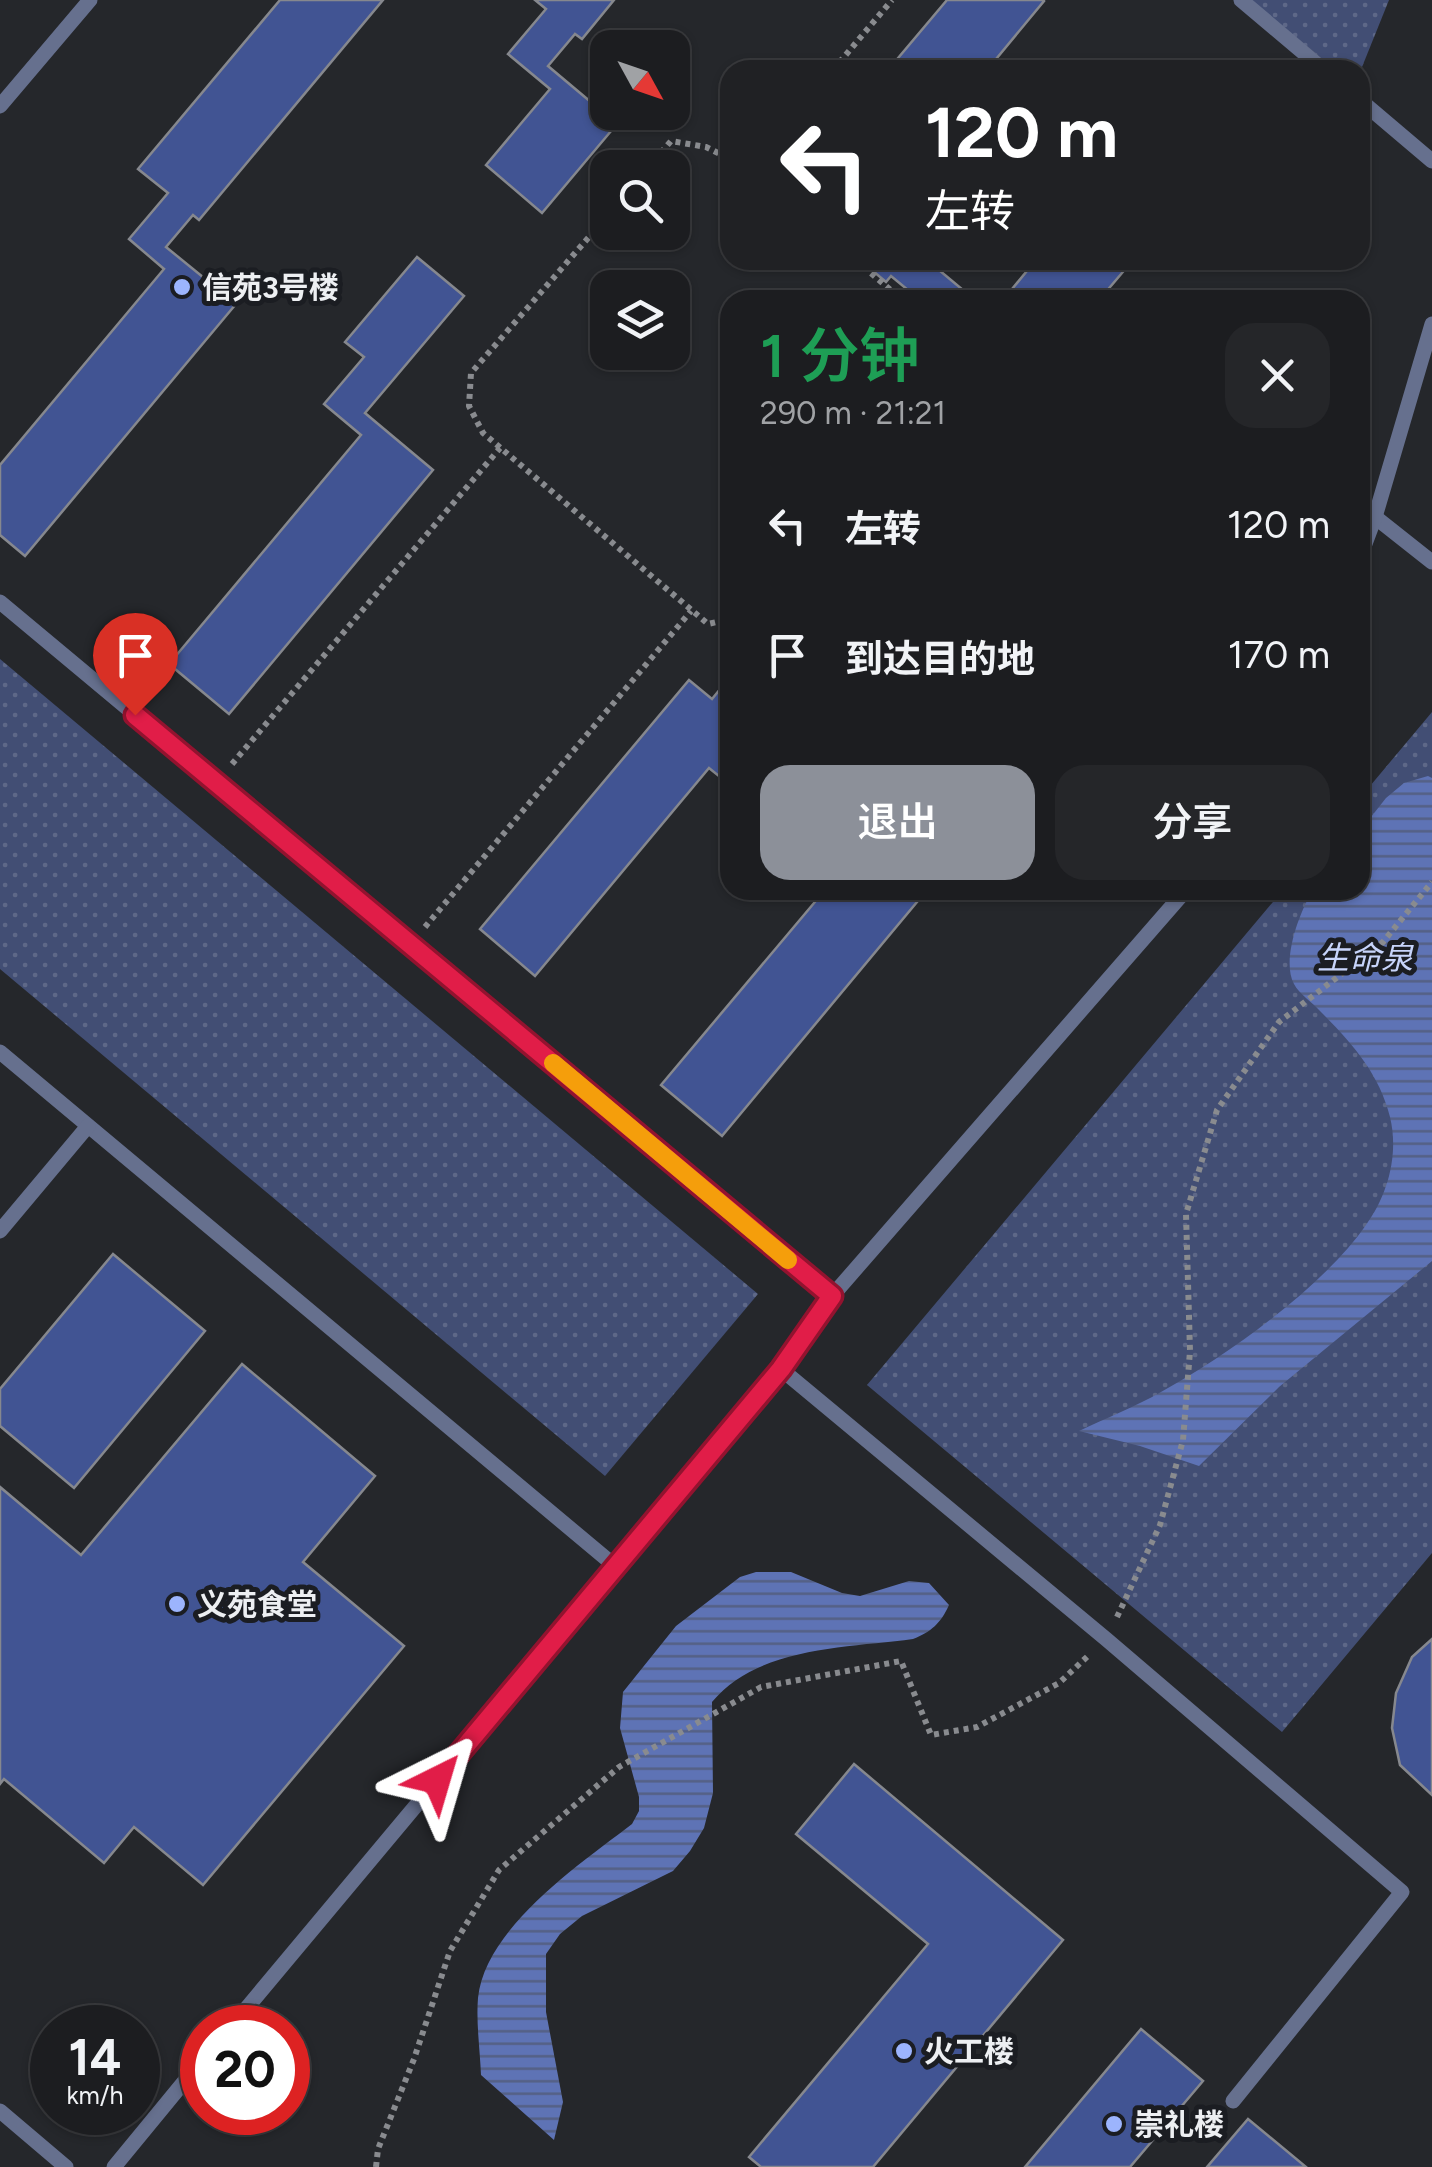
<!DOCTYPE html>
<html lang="zh">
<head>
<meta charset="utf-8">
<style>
	body { margin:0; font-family:Figtree,"Noto Sans SC",sans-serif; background:#252629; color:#f1f3f6; height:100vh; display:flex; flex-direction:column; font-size:38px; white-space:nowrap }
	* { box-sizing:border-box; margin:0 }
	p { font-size:32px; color:#a0a2a5 }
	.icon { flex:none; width:55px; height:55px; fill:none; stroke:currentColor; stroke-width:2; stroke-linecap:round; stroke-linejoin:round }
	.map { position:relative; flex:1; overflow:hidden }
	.panel { position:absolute; left:720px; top:290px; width:650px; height:610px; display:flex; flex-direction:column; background:#1c1d20; border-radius:30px; box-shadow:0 2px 8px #0004,0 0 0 2px #3a3b3e }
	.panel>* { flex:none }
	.banner { position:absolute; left:720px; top:60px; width:650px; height:210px; border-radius:30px; box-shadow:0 2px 8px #0004,0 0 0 2px #3a3b3e; background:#202124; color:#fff; overflow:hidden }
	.needle { width:65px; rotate:130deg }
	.fabs { position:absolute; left:590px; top:30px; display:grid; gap:20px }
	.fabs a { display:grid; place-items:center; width:100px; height:100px; border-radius:20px; background:#1c1d20; box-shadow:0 2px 8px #0004,0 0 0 2px #3a3b3e; font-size:50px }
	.speed { position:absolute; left:30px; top:2005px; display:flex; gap:20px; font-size:50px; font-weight:700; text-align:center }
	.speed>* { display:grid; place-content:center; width:130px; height:130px; border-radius:50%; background:#1c1d20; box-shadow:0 2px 8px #0004,0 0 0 2px #3a3b3e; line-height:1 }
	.speed small { font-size:25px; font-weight:400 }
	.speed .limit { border:15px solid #d22; background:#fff; color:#111 }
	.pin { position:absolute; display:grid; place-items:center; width:85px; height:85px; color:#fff; margin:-102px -42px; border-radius:50% 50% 50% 0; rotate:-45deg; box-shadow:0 0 10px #0007 }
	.pin .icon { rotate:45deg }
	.me { position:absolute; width:110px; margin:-55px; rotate:40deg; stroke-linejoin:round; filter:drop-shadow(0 0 8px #0008) }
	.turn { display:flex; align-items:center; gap:35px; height:210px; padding:0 40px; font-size:45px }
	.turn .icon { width:130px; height:130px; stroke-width:2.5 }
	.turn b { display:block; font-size:70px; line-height:85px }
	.round { display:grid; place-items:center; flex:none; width:105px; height:105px; border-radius:30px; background:#252629 }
	.summary { display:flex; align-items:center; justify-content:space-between; height:170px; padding:0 40px }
	h1 { font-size:60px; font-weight:600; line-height:75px; color:#1e9e55 }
	.action { display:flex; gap:20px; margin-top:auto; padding:20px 40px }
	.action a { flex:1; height:115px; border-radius:30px; background:#8c9099; color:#fff; font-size:40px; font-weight:600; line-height:115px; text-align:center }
	.action a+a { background:#252629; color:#f1f3f6 }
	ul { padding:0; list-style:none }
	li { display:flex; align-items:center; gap:30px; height:130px; padding:0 40px }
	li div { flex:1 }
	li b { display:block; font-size:38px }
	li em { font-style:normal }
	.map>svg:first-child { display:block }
	.grass { fill:url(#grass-dots) }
	.water { fill:url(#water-rules) }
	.building { fill:#415493; stroke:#86888e; stroke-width:2.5 }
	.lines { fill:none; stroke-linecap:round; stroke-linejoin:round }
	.path { stroke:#898b8f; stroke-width:6; stroke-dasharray:5 5; stroke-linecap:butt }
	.service { stroke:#66708e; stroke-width:15 }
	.route-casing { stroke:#92132f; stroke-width:25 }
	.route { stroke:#e11d48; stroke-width:18 }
	.slow { stroke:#f59e0b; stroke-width:18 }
	.poi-dot { fill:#9cb4fd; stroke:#1b1d22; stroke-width:4 }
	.labels { text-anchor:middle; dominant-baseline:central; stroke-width:10; stroke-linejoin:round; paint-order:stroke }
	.poi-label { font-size:30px; font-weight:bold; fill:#edeff2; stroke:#1b1d22; text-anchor:start }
	.water-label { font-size:32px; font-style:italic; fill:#c7d4fa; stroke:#1b1d22 }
</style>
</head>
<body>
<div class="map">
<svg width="1432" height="2167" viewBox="0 0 1432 2167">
	<defs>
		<pattern id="grass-dots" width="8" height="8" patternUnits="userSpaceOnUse" patternTransform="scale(2.5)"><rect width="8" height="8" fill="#424e74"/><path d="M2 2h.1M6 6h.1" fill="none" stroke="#5e6888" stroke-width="1.8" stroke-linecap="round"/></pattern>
		<pattern id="water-rules" width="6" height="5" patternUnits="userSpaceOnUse" patternTransform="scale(2.5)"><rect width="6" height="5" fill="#5e73b5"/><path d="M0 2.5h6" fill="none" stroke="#546084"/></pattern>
	</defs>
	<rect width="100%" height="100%" fill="#25272b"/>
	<g class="grass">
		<path d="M1250 0H1389L1360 72 1336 70Z"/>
		<path d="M0 659 758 1294 605 1476 0 969Z"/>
		<path d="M1432 712V1553L1282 1732 867 1385 1283 890H1360V798Z"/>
	</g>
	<g class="water">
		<path d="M1428 776 1432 778V1261L1279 1387 1199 1466 1140 1446 1079 1431C1106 1418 1135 1407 1161 1392 1227 1356 1323 1287 1366 1225 1388 1195 1399 1154 1390 1117 1379 1073 1352 1043 1320 1011 1313 1003 1299 994 1294 984 1281 960 1300 911 1313 890H1360V831L1386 798 1404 783Z"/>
		<path d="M756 1572H791L842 1593 860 1596 909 1581 929 1583 949 1605C941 1623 931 1632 913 1639 847 1648 759 1646 712 1702L713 1793 704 1828 690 1851 673 1871 582 1916 560 1934 546 1954V2012L563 2102 554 2140 481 2075C480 2050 476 2023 478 1998 485 1928 580 1864 632 1824L639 1811V1797L620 1728 623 1692 676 1626 740 1577Z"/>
	</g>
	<g class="building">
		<path d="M280 0H383L199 220 193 215 166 247 236 304 25 556 0 535V465L164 269 129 239 168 193 138 169Z"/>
		<path d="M535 0H614L582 39 575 34 548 66 617 124 542 213 486 165 550 89 508 54 546 9Z"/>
		<path d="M947 0H1043L1044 1 987 70H888Z"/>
		<path d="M417 257 464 296 365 413 433 470 229 714 169 664 361 435 324 404 364 357 345 342Z"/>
		<path d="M860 260H927L975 300H920L891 276 886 282Z"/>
		<path d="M1036 260H1133L1099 300H1003Z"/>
		<path d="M730 677V743L722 752 730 759V785L709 768 535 976 480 929 689 680 712 699Z"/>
		<path d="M825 890H927L722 1136 661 1085Z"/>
		<path d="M113 1254 205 1331 74 1488 0 1426V1389Z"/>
		<path d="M242 1364 375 1476 303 1562 404 1646 203 1885 134 1827 104 1863 4 1779 0 1784V1487L81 1555Z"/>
		<path d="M1432 1639V1795L1400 1765 1392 1728 1396 1693 1412 1657Z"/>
		<path d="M854 1764 1063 1940 873 2167H761L749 2157 928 1944 796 1834Z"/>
		<path d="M1141 2029 1203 2081 1130 2167H1025Z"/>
		<path d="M1248 2119 1306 2167H1207Z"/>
	</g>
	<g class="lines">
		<g class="path">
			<path d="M833 70 892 0"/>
			<path d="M648 168 671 141 706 147 730 159"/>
			<path d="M608 215 471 373 469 406 483 433 708 624 730 619"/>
			<path d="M856 260 902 300"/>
			<path d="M232 764 500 448"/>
			<path d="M425 927 691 611"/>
			<path d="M1117 1617 1160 1525 1183 1440 1190 1351 1186 1214 1217 1110 1279 1022 1383 942 1432 882"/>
			<path d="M376 2167 378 2149 414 2059 450 1951 499 1870 619 1767 761 1687 901 1661 931 1735 977 1727 1059 1683 1089 1655"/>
		</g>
		<g class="service">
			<path d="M1241 0 1324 70"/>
			<path d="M1360 100 1432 161"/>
			<path d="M0 106 90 0"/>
			<path d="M1375 517 1432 562"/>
			<path d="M1360 557 1375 517 1432 324"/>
			<path d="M0 602 832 1296"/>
			<path d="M0 1052 615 1566"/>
			<path d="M0 1231 88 1126"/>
			<path d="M781 1369 1106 1639 1402 1892 1233 2101"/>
			<path d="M230 2028 781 1369 832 1296 1186 890"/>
			<path d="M0 2111 66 2167"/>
			<path d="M114 2167 202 2060"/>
		</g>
	</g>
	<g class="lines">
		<defs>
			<path id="route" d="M135 715 832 1296 781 1369 437 1780"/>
		</defs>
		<use href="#route" class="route-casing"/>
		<use href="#route" class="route"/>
		<path class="slow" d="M553 1063 788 1260"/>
	</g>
	<g class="poi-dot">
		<circle cx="182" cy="287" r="10"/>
		<circle cx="177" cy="1604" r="10"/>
		<circle cx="904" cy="2051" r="10"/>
		<circle cx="1114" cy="2124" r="10"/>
	</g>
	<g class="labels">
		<g class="poi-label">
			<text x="202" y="287">信苑3号楼</text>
			<text x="197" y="1604">义苑食堂</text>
			<text x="924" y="2051">火工楼</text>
			<text x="1134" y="2124">崇礼楼</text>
		</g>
		<g class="water-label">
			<text x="1365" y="958">生命泉</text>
		</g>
	</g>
</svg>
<div class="fabs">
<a><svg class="needle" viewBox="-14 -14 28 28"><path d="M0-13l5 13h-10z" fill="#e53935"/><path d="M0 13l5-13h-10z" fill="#a0a2a5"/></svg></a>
<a><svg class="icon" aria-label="search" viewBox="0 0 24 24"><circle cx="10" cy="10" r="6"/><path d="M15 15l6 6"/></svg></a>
<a><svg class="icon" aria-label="layers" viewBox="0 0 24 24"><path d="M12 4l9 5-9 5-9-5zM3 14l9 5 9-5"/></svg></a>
</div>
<div class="speed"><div>14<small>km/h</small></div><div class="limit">20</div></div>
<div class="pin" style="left:135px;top:715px;background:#d93025"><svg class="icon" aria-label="arrive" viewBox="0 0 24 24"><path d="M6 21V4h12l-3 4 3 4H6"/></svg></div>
<svg class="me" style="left:437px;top:1780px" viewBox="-20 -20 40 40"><path d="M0-17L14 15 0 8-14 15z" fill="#e11d48" stroke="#fff" stroke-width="4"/></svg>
<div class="banner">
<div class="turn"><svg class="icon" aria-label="left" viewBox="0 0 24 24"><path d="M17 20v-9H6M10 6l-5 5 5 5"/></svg><div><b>120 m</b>左转</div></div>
</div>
<section class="panel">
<div class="summary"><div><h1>1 分钟</h1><p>290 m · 21:21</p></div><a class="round"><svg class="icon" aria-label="close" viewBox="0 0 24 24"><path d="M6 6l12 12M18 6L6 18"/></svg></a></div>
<ul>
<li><svg class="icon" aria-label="left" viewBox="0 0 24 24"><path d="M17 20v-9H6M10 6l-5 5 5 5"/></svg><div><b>左转</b></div><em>120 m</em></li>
<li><svg class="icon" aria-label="arrive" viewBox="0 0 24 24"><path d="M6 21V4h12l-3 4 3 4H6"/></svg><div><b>到达目的地</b></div><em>170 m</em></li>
</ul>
<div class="action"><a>退出</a><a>分享</a></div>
</section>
</div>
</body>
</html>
